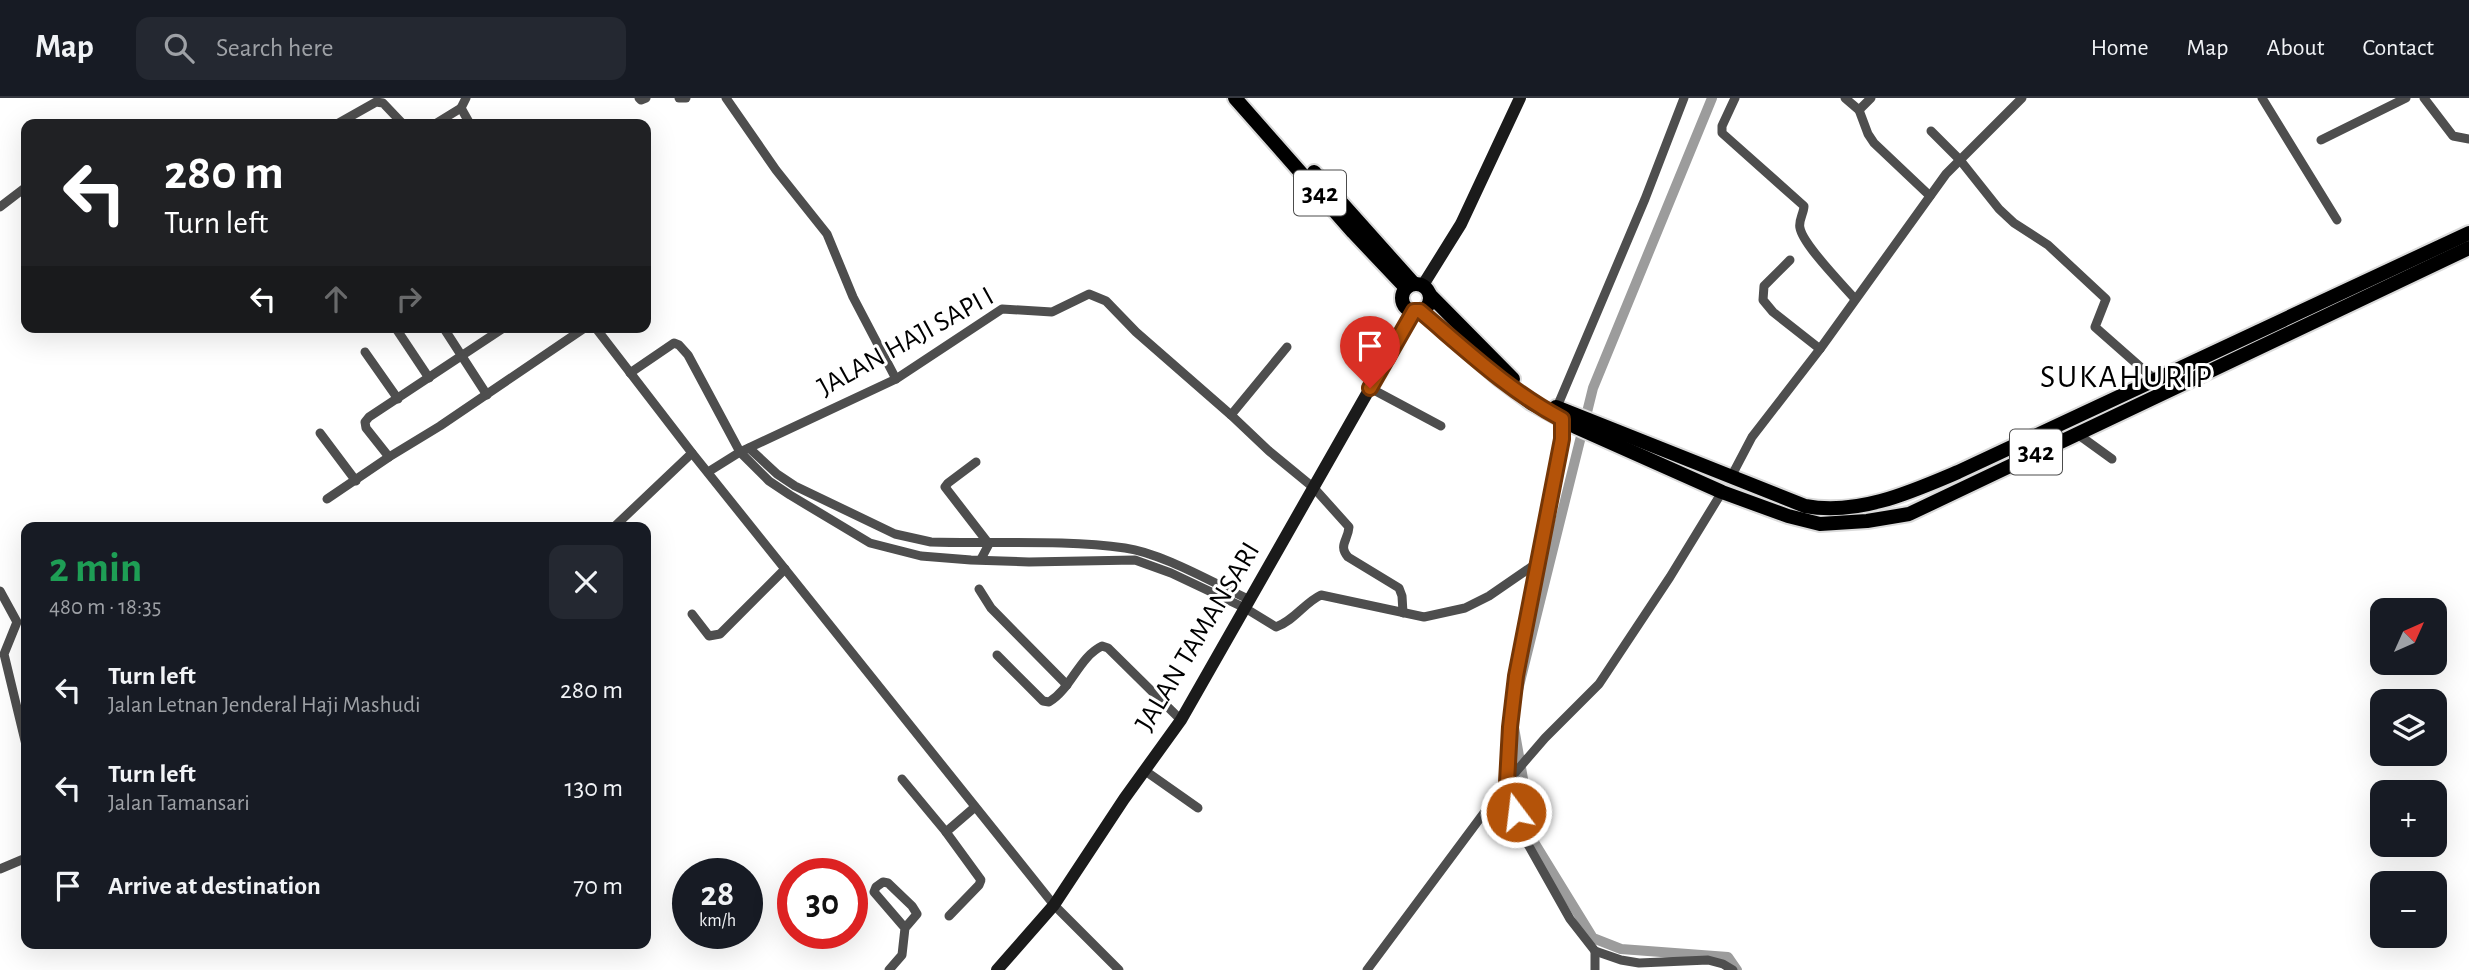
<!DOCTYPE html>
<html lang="en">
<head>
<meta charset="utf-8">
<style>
	body { margin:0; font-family:"Alegreya Sans",sans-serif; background:#242831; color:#f1f3f6; height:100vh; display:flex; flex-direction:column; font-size:26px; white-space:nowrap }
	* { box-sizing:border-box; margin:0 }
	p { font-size:23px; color:#9ea1a6 }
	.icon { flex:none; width:38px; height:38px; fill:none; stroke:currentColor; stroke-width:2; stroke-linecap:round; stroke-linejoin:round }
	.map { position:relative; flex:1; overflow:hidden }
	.details { position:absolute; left:21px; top:424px; width:630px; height:427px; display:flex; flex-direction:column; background:#171b24; border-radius:14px; box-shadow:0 7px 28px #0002 }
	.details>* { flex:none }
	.guide { position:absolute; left:21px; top:21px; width:630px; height:214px; border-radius:14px; box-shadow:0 7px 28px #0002; background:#202124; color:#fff; overflow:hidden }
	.needle { width:46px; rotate:45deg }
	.buttons { position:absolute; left:2370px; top:500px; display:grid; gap:14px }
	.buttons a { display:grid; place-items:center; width:77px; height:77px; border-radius:14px; background:#171b24; box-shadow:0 7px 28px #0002; font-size:35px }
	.speed { position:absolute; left:672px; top:760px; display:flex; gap:14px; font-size:35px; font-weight:700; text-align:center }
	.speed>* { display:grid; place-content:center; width:91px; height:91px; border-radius:50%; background:#171b24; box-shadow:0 7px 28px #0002; line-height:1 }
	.speed small { font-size:18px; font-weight:400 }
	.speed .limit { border:10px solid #d22; background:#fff; color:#111 }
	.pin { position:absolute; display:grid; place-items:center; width:60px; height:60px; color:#fff; margin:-72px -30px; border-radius:50% 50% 50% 0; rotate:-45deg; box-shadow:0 0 7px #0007 }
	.pin .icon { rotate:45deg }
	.me { position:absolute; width:77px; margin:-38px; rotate:345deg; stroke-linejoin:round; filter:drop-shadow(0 0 5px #0008) }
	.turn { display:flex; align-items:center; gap:24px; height:147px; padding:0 28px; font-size:32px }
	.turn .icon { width:91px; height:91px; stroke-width:2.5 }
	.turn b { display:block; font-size:49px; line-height:60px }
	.lanes { display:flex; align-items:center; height:66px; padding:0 28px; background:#0003; justify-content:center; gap:35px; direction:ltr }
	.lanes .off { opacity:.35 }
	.round { display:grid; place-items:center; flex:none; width:74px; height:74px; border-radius:14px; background:#242831 }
	.headline { display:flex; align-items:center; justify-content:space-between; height:119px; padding:0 28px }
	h1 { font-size:42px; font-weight:600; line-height:52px; color:#1e9e55 }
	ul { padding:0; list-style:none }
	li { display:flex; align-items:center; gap:21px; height:98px; padding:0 28px }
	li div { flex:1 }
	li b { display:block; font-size:26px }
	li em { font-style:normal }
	header { display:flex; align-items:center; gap:42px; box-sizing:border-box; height:98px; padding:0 35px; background:#171b24; border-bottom:2px solid #363941 }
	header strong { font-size:33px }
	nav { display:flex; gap:38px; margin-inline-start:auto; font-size:24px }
	.search { width:490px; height:63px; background:#242831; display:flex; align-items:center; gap:18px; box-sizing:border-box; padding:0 24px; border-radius:14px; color:#9ea1a6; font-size:26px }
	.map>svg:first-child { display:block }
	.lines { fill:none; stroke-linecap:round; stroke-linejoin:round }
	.canal { stroke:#9c9c9c; stroke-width:10 }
	.primary-casing { stroke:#dbdbdb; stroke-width:18 }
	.minor { stroke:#4e4e4e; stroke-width:9 }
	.secondary { stroke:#1b1b1b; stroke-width:12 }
	.primary { stroke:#000; stroke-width:14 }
	.route-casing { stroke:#753606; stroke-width:18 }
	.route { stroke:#b45309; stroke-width:12 }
	.labels { text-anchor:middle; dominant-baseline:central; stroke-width:6; stroke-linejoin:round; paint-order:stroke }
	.shield { fill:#fff; stroke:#4c4c4c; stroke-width:2 }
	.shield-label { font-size:26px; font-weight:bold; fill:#000 }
	.street-label { font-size:28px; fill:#000; stroke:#fff }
	.quarter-label { font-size:32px; letter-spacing:2px; fill:#000; stroke:#fff }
</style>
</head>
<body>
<header>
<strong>Map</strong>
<div class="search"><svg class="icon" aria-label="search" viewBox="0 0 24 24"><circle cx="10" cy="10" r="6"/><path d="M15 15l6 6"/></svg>Search here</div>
<nav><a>Home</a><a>Map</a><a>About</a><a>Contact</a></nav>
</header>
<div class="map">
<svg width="2469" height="872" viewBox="0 0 2469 872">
	<rect width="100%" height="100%" fill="#fff"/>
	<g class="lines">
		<g class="canal">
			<path d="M1516 600 1593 290 1712 0"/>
			<path d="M1512 618 1534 744 1593 840 1621 851 1728 859 1737 872"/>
		</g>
		<defs>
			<g id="primary">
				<path d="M1235 0 1353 134 1406 190"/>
				<path d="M1314 74 1414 186"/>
				<circle cx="1416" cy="200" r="14"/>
				<path d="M1430 197 1513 281"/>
				<path d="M1421 213 1498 280 1531 305 1576 329 1722 394 1788 418 1820 426 1867 423 1909 416 2469 150"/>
				<path d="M1556 309 1805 408C1858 418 1911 394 1958 374L2469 135"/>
			</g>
		</defs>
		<use href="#primary" class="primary-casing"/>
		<g class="minor">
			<path d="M466 0 461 10 470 26"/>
			<path d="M639 0 641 2 646 0"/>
			<path d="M679 0H686"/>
			<path d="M726 0 776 72 827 136 853 199 896 281"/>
			<path d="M1735 0 1722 28V35L1804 108C1804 115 1798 123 1800 130 1803 147 1843 187 1855 201"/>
			<path d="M1845 0 1859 12 1868 36 1874 45 1930 98"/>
			<path d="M2262 0 2337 122"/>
			<path d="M2424 0 2453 38 2469 41"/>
			<path d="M1859 12 1871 0"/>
			<path d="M337 26 376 4 383 5 403 26"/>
			<path d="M435 26 461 10"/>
			<path d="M1931 33 1960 62 1999 111 2014 125 2048 147 2106 201 2095 229 2154 281"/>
			<path d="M2321 42 2406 0"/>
			<path d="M0 109 26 89"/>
			<path d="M1790 162 1764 188 1763 202 1773 214 1820 251"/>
			<path d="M395 229 429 280"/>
			<path d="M443 229 487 297"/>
			<path d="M595 229 692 355 1054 807 1119 872"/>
			<path d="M365 254 398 301"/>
			<path d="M630 275 674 245 679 247 688 257 740 354 769 383 790 397 870 445 921 458 971 462 1029 464 1135 462 1171 475 1245 510 1276 529C1295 522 1304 505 1321 497L1424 519 1465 510 1489 498 1537 465 1561 342 1562 322"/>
			<path d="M1370 290 1441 328"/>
			<path d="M1557 309 1645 101 1684 0"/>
			<path d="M1231 317 1287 249"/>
			<path d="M320 335 356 383"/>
			<path d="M2076 335 2112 361"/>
			<path d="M749 350 777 376 795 388 895 436 931 444C994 446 1064 441 1125 450 1162 455 1215 486 1250 502"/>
			<path d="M389 359 366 330 365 324 369 319 505 229"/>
			<path d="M976 364 948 385 945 389 989 446 981 461"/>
			<path d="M708 374 740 354 896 281 1002 211 1052 214 1089 196 1106 203 1136 234 1231 317 1269 353 1314 390 1349 429C1348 443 1338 447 1348 459L1399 490 1402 498 1403 515"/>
			<path d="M1731 379 1752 339 1820 251 1946 76 2022 0"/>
			<path d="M327 401 389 359 440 328 586 229"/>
			<path d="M614 429 692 355"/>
			<path d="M1537 465 1516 578 1510 629 1507 684 1526 743 1570 821 1595 853 1621 862 1639 865 1708 862 1723 866 1733 872"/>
			<path d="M979 491 991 510 1067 587"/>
			<path d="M0 493 17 524 4 556 26 647"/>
			<path d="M692 516 709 538 720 536 785 471"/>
			<path d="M997 557 1043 603 1049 604C1071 591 1079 559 1102 548L1108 550 1181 622"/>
			<path d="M1144 672 1198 710"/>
			<path d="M902 681 946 734 981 782 979 787 949 818"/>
			<path d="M946 734 975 709"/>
			<path d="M0 771 26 760"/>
			<path d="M889 872 902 857 905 830 874 794 876 789 883 784 888 785 912 808 917 816 905 830"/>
			<path d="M1367 872 1507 684 1545 640 1599 586 1670 479 1722 394"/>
			<path d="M1595 872V853"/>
		</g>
		<g class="secondary">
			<path d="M1423 187 1461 126 1520 0"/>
			<path d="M997 872 1054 807 1124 701 1181 622 1414 213"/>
		</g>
		<use href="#primary" class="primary"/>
	</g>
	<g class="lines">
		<defs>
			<path id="route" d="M1370 290 1414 213H1420C1466 252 1509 293 1562 321V341L1516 578 1510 629 1507 684 1516 714"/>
		</defs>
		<use href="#route" class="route-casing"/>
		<use href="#route" class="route"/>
	</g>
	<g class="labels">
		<g class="shield">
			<rect x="1294" y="72.5" width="52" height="45" rx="5"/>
			<rect x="2010" y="331.5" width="52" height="45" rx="5"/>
		</g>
		<g class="shield-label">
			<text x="1320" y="95">342</text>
			<text x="2036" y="354">342</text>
		</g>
		<g class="street-label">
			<text transform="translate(906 244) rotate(-29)">JALAN HAJI SAPI I</text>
			<text transform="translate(1198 539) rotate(-59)">JALAN TAMANSARI</text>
		</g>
		<g class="quarter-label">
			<text x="2127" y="279">SUKAHURIP</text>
		</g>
	</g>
</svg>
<div class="buttons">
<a><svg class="needle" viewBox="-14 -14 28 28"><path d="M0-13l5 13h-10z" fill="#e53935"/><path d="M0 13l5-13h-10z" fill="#9ea1a6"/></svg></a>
<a><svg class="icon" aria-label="layers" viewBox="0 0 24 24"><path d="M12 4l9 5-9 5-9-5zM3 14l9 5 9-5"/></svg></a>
<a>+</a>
<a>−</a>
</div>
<div class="speed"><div>28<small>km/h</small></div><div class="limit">30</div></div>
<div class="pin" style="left:1370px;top:290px;background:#d93025"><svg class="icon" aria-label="arrive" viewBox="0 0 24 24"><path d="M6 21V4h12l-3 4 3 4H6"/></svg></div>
<svg class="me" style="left:1516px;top:714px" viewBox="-20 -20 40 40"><circle r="17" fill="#b45309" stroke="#fff" stroke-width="3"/><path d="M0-11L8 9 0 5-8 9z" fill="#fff"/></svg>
<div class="guide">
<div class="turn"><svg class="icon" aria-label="left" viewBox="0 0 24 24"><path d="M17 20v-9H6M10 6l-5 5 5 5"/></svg><div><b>280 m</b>Turn left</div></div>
<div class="lanes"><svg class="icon" aria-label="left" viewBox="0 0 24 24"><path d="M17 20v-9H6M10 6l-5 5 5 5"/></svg><svg class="icon off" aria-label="ahead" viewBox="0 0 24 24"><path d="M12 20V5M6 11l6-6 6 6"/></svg><svg class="icon off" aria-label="right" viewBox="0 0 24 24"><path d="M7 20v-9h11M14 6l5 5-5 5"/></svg></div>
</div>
<section class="details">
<div class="headline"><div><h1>2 min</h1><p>480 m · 18:35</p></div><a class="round"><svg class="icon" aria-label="close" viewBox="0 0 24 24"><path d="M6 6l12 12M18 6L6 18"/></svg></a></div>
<ul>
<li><svg class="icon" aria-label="left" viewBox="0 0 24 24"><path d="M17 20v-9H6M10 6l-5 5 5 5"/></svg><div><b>Turn left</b><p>Jalan Letnan Jenderal Haji Mashudi</p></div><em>280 m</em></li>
<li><svg class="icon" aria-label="left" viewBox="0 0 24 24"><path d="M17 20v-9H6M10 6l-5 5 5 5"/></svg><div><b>Turn left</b><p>Jalan Tamansari</p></div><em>130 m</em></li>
<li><svg class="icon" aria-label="arrive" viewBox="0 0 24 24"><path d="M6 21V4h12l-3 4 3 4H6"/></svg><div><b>Arrive at destination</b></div><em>70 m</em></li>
</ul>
</section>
</div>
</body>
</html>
